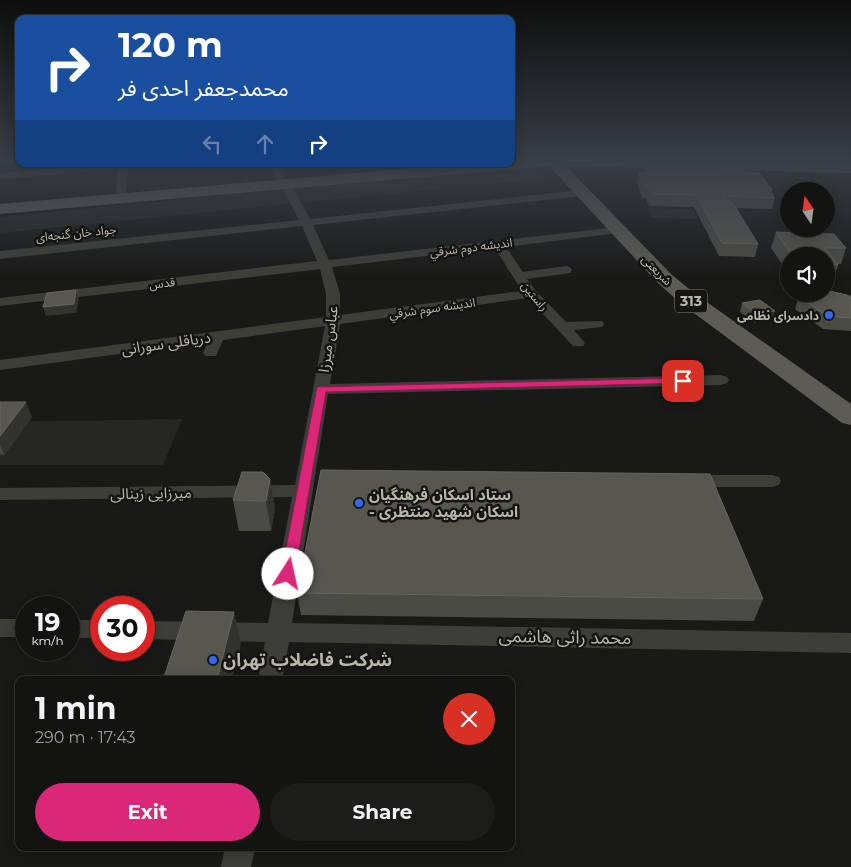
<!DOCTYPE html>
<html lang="en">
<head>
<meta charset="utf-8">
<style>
	body { margin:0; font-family:Montserrat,"Noto Sans Arabic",sans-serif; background:#1c1c1a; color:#f1f3f6; height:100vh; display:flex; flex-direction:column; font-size:19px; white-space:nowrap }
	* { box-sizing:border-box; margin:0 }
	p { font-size:16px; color:#9d9e9f }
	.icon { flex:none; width:28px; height:28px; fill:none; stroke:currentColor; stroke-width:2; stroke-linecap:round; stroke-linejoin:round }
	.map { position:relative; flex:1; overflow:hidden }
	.sheet { position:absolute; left:15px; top:676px; width:500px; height:175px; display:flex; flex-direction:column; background:#131311; border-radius:10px; box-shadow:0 2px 12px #0003,0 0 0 1px #323231 }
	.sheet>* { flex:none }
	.top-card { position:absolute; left:15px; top:15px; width:500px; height:152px; border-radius:10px; box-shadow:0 2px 12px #0003,0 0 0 1px #323231; background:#1a4fa0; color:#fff; overflow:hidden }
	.needle { width:32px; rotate:347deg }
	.tools { position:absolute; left:780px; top:182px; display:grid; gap:10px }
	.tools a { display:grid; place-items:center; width:55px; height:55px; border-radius:50%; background:#131311; box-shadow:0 2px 12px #0003,0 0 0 1px #323231; font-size:25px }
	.speed { position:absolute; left:15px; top:596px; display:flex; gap:10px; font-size:25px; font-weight:700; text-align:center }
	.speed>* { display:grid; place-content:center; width:65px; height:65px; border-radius:50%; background:#131311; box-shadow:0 2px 12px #0003,0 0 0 1px #323231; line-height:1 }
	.speed small { font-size:12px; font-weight:400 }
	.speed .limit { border:8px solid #d22; background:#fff; color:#111 }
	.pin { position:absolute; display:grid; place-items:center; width:42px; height:42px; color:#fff; margin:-21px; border-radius:10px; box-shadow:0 2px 8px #0006 }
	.me { position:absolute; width:55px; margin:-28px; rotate:10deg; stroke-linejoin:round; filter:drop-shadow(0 0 4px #0008) }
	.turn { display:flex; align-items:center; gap:18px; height:105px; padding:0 20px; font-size:22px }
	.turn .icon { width:65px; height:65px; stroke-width:2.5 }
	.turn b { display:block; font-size:35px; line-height:42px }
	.lanes { display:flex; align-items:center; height:48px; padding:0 20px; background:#0003; justify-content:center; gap:25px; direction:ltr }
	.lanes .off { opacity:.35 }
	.round { display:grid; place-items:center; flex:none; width:52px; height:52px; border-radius:26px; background:#1c1c1a }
	.overview { display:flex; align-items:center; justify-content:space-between; height:85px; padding:0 20px }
	h1 { font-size:30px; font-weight:700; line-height:38px }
	.action { display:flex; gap:10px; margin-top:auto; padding:10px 20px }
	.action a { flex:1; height:58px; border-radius:30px; background:#db2777; color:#fff; font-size:20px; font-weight:700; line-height:58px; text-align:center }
	.action a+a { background:#1c1c1a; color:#f1f3f6 }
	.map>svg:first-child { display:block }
	.built { fill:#262623 }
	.green { fill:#2e252d }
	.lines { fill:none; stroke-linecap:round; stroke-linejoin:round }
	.street { fill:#3e3e38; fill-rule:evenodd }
	.primary { fill:#5d5c54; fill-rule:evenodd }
	.wall { fill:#4b4b45 }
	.shaded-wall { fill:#32322e }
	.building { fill:#575750; stroke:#66665e }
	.route { fill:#db2777; stroke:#8e194d }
	.poi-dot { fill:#3365f6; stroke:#141412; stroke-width:2 }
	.labels { text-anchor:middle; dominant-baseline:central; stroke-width:5; stroke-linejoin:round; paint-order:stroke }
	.far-street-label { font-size:12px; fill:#b9b6a9; stroke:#141412 }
	.far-poi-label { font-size:12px; font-weight:bold; fill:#b9b6a9; stroke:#141412; text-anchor:end }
	.shield { fill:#141412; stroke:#88857c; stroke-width:1 }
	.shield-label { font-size:14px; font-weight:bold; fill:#b9b6a9 }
	.street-label { font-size:15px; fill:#b9b6a9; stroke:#141412 }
	.poi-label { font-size:15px; font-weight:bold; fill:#b9b6a9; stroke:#141412; text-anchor:start }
	.near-street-label { font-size:18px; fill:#b9b6a9; stroke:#141412 }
	.near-poi-label { font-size:18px; font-weight:bold; fill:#b9b6a9; stroke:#141412; text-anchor:start }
</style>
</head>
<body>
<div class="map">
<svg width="851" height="867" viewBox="0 0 851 867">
	<rect width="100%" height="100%" fill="#191917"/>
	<g class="built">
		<path d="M524 166 548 178 0 233V217Z"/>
		<path d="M182 419 163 465H0V422Z"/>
	</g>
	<path class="green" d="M648 208 693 209 698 219 652 218Z"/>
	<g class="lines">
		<g class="street">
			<path d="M113 164H150L145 167 128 168 125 200 121 201 116 198 118 169 0 179V173Z"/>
			<path d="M271 164H281L286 181 291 184 310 219 573 191 578 194 573 197 313 225 329 260 618 227 624 230 618 233 506 247 523 272 566 266 570 267 572 270 570 273 527 279 536 291 566 322 602 321 604 324 602 327 574 330 585 343 583 346H573L528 298 340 324 330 384 721 375 727 377 729 380 727 383 721 385 328 394 292 623 851 633V653L289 642 282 680H258L265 642 144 639V621L268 623 292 497 0 500V488L295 485 325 326 223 340 216 356H206L203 353 208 342 0 370V360L326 317V294L320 269 0 306V298L317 261 302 226 0 259V251L299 220 282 187 277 184ZM495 248 522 291 340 315V294L332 267Z"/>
			<path d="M690 475H772L779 477 781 481 779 485 772 487H690L683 485 681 481 683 477Z"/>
			<rect x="0" y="619" width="26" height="18"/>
			<rect x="69" y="620" width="32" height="18"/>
			<path d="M225 848H255L251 867H221Z"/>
		</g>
		<path class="primary" d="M511 159H636L851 163V173L566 166 672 275 694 293 851 404V425L842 423 679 302 658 283 549 166 0 214V204L460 164H511Z"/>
	</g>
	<g class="wall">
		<path d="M646 169 772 190 771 193 775 198 772 209 736 208 758 244 755 257 719 256 694 207 649 206 646 198H642L637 183 639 172H645Z"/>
		<path d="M776 232 846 248 841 264H837L838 265 833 281 826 280V256H789V274L771 248Z"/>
		<path d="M799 296 851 297V331L823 329 795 309Z"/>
		<path d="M742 303 772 320 755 323 740 312Z"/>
		<path d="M0 402 32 417 4 455 0 454Z"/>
		<path d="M270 479 275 509 271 531H239L233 500Z"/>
		<path d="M297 593 763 599 754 621 301 615Z"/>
	</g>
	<g class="shaded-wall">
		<path d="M76 290 79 299 76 313 46 316 43 307Z"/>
		<path d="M775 311 772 320 755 323 757 314Z"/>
		<path d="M26 402 32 417 4 455 0 445V436Z"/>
		<path d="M270 479 275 509 271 531 266 501Z"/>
		<path d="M234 612 241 643 232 680H217Z"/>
	</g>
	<g class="building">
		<path d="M646 169 742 171 759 173 772 190H769L775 198 722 196 734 205 758 244 722 243 696 195 652 194 648 186H644L639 172 647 173Z"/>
		<path d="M776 232 834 234 846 248H825L838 265 826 264V256H792Z"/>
		<path d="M76 290 74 304 43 307 47 293Z"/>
		<path d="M826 291H829L847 295 851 297V318L827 316 799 296 813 294H826Z"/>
		<path d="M760 300 775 311 757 314 742 303Z"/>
		<path d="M0 402H26L0 436Z"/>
		<path d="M321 470 710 474 763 599 297 593Z"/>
		<path d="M242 472H263L270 479 266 501 233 500Z"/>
		<path d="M186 611 234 612 217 680H163Z"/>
	</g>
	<linearGradient id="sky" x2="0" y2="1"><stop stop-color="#0e0e0d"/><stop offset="0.57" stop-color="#383e47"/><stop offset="1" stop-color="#383e47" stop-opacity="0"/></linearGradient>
	<rect width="851" height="280" fill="url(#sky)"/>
	<path class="route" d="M683 378 687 379 688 381 687 383 326 392 295 574 293 577 288 579 283 577 281 574 317 387Z"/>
	<g class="poi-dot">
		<circle cx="829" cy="315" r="5"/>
		<circle cx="359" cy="503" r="5"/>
		<circle cx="213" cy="660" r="5"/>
	</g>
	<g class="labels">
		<g class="far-street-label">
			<text transform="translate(76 233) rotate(-6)">جواد خان گنجه‌ای</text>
			<text transform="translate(471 247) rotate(-7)">انديشه دوم شرقي</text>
			<text transform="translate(657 270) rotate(45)">شریعتی</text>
			<text transform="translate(162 283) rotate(-7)">قدس</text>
			<text transform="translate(535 296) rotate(50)">راستین</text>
			<text transform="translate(432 308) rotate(-8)">اندیشه سوم شرقي</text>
		</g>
		<g class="far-poi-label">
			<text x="819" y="315">دادسرای نظامی</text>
		</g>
		<rect class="shield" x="675" y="289.5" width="32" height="23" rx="4"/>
		<g class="shield-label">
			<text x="691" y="301">313</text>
		</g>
		<g class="street-label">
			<text transform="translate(328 339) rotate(-82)">عباس میرزا</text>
			<text transform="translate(166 343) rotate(-8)">دریاقلی سورانی</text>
			<text transform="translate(151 493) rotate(-1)">میرزایی زینالی</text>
		</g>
		<g class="poi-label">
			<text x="369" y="494">ستاد اسکان فرهنگیان<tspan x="369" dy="17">- اسکان شهید منتظری</tspan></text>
		</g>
		<g class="near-street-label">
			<text transform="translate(565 637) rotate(1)">محمد راثی هاشمی</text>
		</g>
		<g class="near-poi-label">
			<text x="223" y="660">شرکت فاضلاب تهران</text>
		</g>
	</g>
</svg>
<div class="tools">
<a><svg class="needle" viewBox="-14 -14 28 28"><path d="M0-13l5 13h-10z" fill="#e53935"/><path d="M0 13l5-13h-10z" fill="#9d9e9f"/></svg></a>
<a><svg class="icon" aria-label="sound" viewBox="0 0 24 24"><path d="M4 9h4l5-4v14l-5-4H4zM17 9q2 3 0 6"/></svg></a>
</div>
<div class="speed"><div>19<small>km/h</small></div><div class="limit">30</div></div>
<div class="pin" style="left:683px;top:381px;background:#d93025"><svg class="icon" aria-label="arrive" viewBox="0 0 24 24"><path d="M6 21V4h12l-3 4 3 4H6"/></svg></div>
<svg class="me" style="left:288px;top:574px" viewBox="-20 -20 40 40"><circle r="19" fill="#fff"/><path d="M0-13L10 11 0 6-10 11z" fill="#db2777"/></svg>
<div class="top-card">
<div class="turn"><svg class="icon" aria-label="right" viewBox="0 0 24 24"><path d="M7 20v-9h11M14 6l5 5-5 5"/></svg><div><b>120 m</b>محمدجعفر احدی فر</div></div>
<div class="lanes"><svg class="icon off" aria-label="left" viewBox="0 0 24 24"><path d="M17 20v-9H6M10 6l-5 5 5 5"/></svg><svg class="icon off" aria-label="ahead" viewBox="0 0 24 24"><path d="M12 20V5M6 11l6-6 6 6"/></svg><svg class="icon" aria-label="right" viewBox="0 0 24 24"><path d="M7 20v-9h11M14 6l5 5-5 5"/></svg></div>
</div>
<section class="sheet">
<div class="overview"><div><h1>1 min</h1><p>290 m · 17:43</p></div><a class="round" style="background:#d93025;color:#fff"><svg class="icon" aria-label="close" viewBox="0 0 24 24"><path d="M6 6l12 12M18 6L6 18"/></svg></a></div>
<div class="action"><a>Exit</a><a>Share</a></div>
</section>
</div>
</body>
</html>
